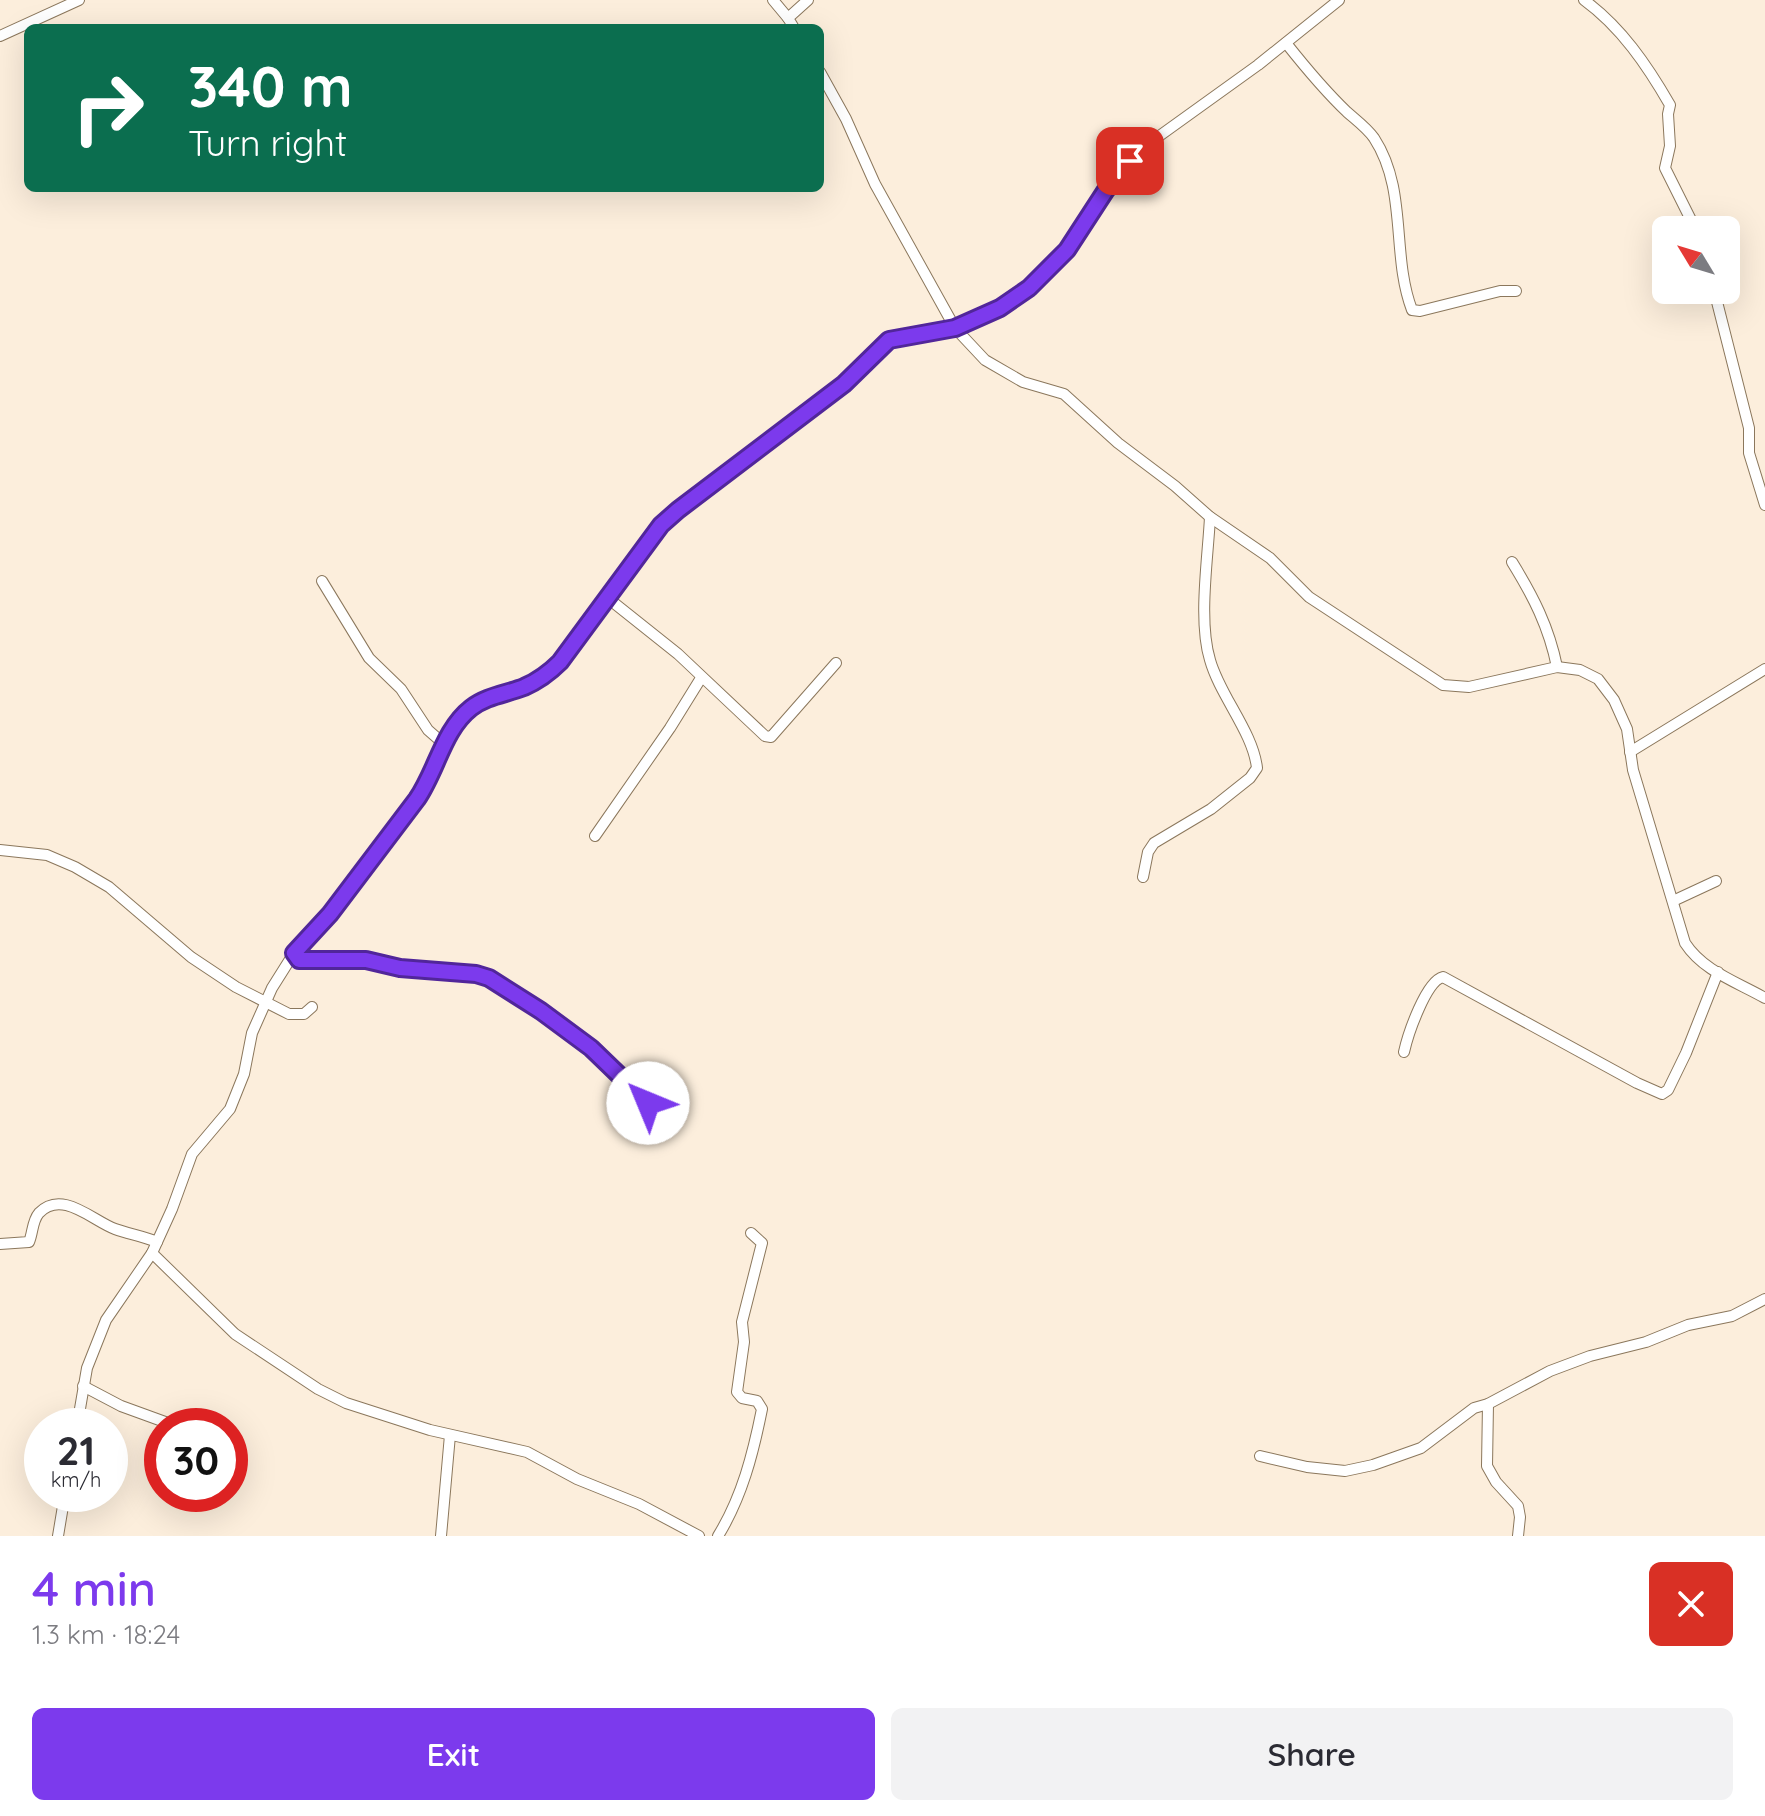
<!DOCTYPE html>
<html lang="en">
<head>
<meta charset="utf-8">
<style>
	body { margin:0; font-family:Quicksand,sans-serif; background:#f2f2f3; color:#2b2b33; height:100vh; display:flex; flex-direction:column; font-size:30px; white-space:nowrap }
	* { box-sizing:border-box; margin:0 }
	p { font-size:26px; color:#7c7c81 }
	.icon { flex:none; width:44px; height:44px; fill:none; stroke:currentColor; stroke-width:2; stroke-linecap:round; stroke-linejoin:round }
	.map { position:relative; height:1536px; overflow:hidden }
	.panel { display:flex; flex-direction:column; background:#fff; flex:1 }
	.panel>* { flex:none }
	.top-card { position:absolute; left:24px; top:24px; width:800px; height:168px; border-radius:12px; box-shadow:0 8px 32px #0002; background:#0b6e4f; color:#fff; overflow:hidden }
	.needle { width:52px; rotate:308deg }
	.fabs { position:absolute; left:1652px; top:216px; display:grid; gap:16px }
	.fabs a { display:grid; place-items:center; width:88px; height:88px; border-radius:12px; background:#fff; box-shadow:0 8px 32px #0002; font-size:40px }
	.speed { position:absolute; left:24px; top:1408px; display:flex; gap:16px; font-size:40px; font-weight:700; text-align:center }
	.speed>* { display:grid; place-content:center; width:104px; height:104px; border-radius:50%; background:#fff; box-shadow:0 8px 32px #0002; line-height:1 }
	.speed small { font-size:20px; font-weight:400 }
	.speed .limit { border:12px solid #d22; background:#fff; color:#111 }
	.pin { position:absolute; display:grid; place-items:center; width:68px; height:68px; color:#fff; margin:-34px; border-radius:16px; box-shadow:0 4px 12px #0006 }
	.me { position:absolute; width:88px; margin:-44px; rotate:315deg; stroke-linejoin:round; filter:drop-shadow(0 0 6px #0008) }
	.turn { display:flex; align-items:center; gap:28px; height:168px; padding:0 32px; font-size:36px }
	.turn .icon { width:104px; height:104px; stroke-width:2.5 }
	.turn b { display:block; font-size:56px; line-height:68px }
	.round { display:grid; place-items:center; flex:none; width:84px; height:84px; border-radius:12px; background:#f2f2f3 }
	.overview { display:flex; align-items:center; justify-content:space-between; height:136px; padding:0 32px }
	h1 { font-size:48px; font-weight:600; line-height:60px; color:#7c3aed }
	.primary-button { display:flex; gap:16px; margin-top:auto; padding:16px 32px }
	.primary-button a { flex:1; height:92px; border-radius:12px; background:#7c3aed; color:#fff; font-size:32px; font-weight:600; line-height:92px; text-align:center }
	.primary-button a+a { background:#f2f2f3; color:#2b2b33 }
	.map>svg:first-child { display:block }
	.lines { fill:none; stroke-linecap:round; stroke-linejoin:round }
	.street-casing { stroke:#8b775c; stroke-width:12 }
	.street { stroke:#fff; stroke-width:10 }
	.route-casing { stroke:#51269a; stroke-width:20 }
	.route { stroke:#7c3aed; stroke-width:14 }
</style>
</head>
<body>
<div class="map">
<svg width="1765" height="1536" viewBox="0 0 1765 1536">
	<rect width="100%" height="100%" fill="#fceedc"/>
	<g class="lines">
		<defs>
			<g id="street">
				<path d="M773 0 788 18"/>
				<path d="M1584 0C1621 27 1647 65 1670 105L1668 114 1670 146 1665 168 1696 230"/>
				<path d="M794 28 788 18 808 0"/>
				<path d="M0 36 79 0"/>
				<path d="M1286 43C1305 67 1325 91 1347 112 1356 120 1367 128 1374 138 1408 190 1391 255 1412 310L1420 311 1500 291H1516"/>
				<path d="M820 72 846 119 875 184 955 328 985 360 1023 382 1064 394 1118 443 1175 486 1210 517 1270 558 1309 597 1443 685 1469 687 1557 667 1580 670 1598 679 1614 700 1627 729 1633 770 1685 943C1703 971 1737 982 1765 998"/>
				<path d="M1714 290 1749 428V453L1765 505"/>
				<path d="M1512 562C1533 596 1549 627 1557 667"/>
				<path d="M322 581 369 658 401 689 428 730 444 744"/>
				<path d="M609 599 678 654 765 736 771 737 836 663"/>
				<path d="M1630 752 1765 669"/>
				<path d="M595 836 670 728 701 678"/>
				<path d="M0 850 47 855 75 867 109 887 191 957 236 987 289 1014H304L312 1007"/>
				<path d="M1143 877 1148 852 1154 843 1211 809 1250 778 1257 768C1253 732 1220 696 1210 660 1198 621 1208 558 1210 517"/>
				<path d="M1673 901 1716 881"/>
				<path d="M294 953 299 960H366L400 968 476 974 489 978 541 1011 591 1048 648 1103"/>
				<path d="M1404 1052C1408 1034 1426 981 1443 977L1637 1083 1662 1094 1668 1090 1686 1053 1718 972"/>
				<path d="M0 1244 29 1242C33 1233 32 1221 39 1213 62 1189 93 1221 115 1229 129 1234 143 1236 157 1242"/>
				<path d="M152 1253 235 1334 318 1389 346 1403 430 1430 527 1452 577 1479 639 1504 699 1536"/>
				<path d="M83 1386 121 1406 176 1426"/>
				<path d="M1488 1404 1487 1466 1496 1482 1518 1506 1520 1517 1518 1536"/>
				<path d="M77 1426 87 1368 106 1320 152 1253 172 1209 192 1154 230 1109 244 1074 252 1033 272 988 294 953 341 900 417 799 427 784 444 744 469 710 481 701 538 680 560 662 661 525 678 510 844 384 889 340 955 328 1000 308 1029 288 1067 250 1106 190 1144 147 1258 65 1339 0"/>
				<path d="M1260 1456 1307 1467 1345 1471 1373 1465 1421 1448 1474 1408 1488 1404 1550 1371 1590 1356 1646 1342 1688 1325 1732 1316 1765 1299"/>
				<path d="M58 1536 65 1494"/>
				<path d="M441 1536 450 1435"/>
				<path d="M718 1536C742 1497 753 1454 762 1409L757 1401 742 1398 737 1392 744 1342 742 1322 762 1243 751 1233"/>
			</g>
		</defs>
		<use href="#street" class="street-casing"/>
		<use href="#street" class="street"/>
	</g>
	<g class="lines">
		<defs>
			<path id="route" d="M648 1103 591 1048 541 1011 489 978 476 974 400 968 366 960H299L294 953 330 914 417 799C437 770 443 730 471 708 486 696 506 694 524 687 538 681 549 673 560 662L661 525 678 510 844 384 889 340 955 328 1000 308 1029 288 1067 250 1106 190 1130 161"/>
		</defs>
		<use href="#route" class="route-casing"/>
		<use href="#route" class="route"/>
	</g>
</svg>
<div class="fabs">
<a><svg class="needle" viewBox="-14 -14 28 28"><path d="M0-13l5 13h-10z" fill="#e53935"/><path d="M0 13l5-13h-10z" fill="#7c7c81"/></svg></a>
</div>
<div class="speed"><div>21<small>km/h</small></div><div class="limit">30</div></div>
<div class="pin" style="left:1130px;top:161px;background:#d93025"><svg class="icon" aria-label="arrive" viewBox="0 0 24 24"><path d="M6 21V4h12l-3 4 3 4H6"/></svg></div>
<svg class="me" style="left:648px;top:1103px" viewBox="-20 -20 40 40"><circle r="19" fill="#fff"/><path d="M0-13L10 11 0 6-10 11z" fill="#7c3aed"/></svg>
<div class="top-card">
<div class="turn"><svg class="icon" aria-label="right" viewBox="0 0 24 24"><path d="M7 20v-9h11M14 6l5 5-5 5"/></svg><div><b>340 m</b>Turn right</div></div>
</div>
</div>
<section class="panel">
<div class="overview"><div><h1>4 min</h1><p>1.3 km · 18:24</p></div><a class="round" style="background:#d93025;color:#fff"><svg class="icon" aria-label="close" viewBox="0 0 24 24"><path d="M6 6l12 12M18 6L6 18"/></svg></a></div>
<div class="primary-button"><a>Exit</a><a>Share</a></div>
</section>
</body>
</html>
